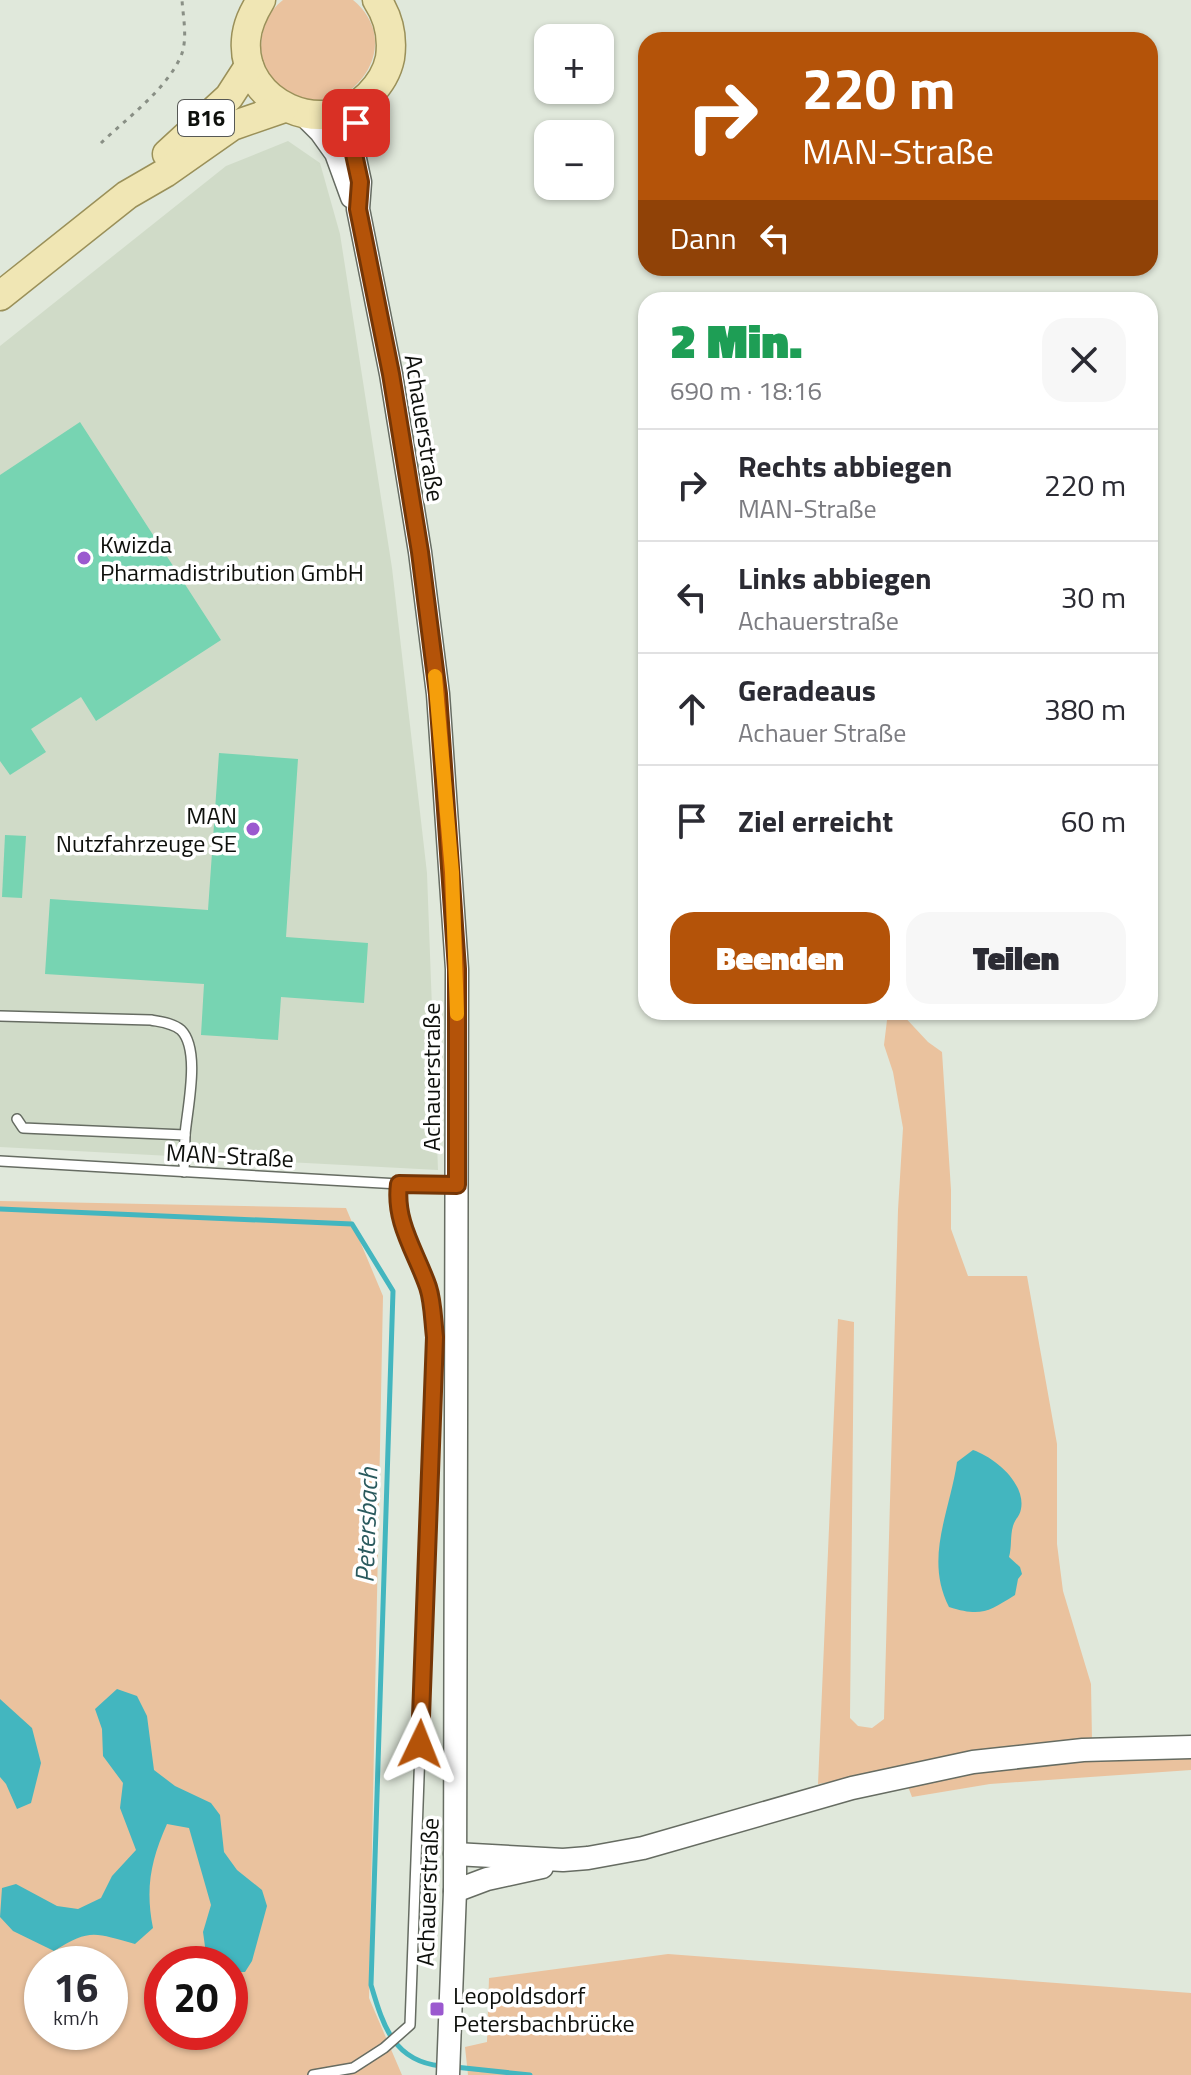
<!DOCTYPE html>
<html lang="de">
<head>
<meta charset="utf-8">
<style>
	body { margin:0; font-family:"Titillium Web",sans-serif; background:#f7f7f7; color:#2b2b33; height:100vh; display:flex; flex-direction:column; font-size:30px; white-space:nowrap }
	* { box-sizing:border-box; margin:0 }
	p { font-size:26px; color:#7c7c81 }
	.icon { flex:none; width:44px; height:44px; fill:none; stroke:currentColor; stroke-width:2; stroke-linecap:round; stroke-linejoin:round }
	.map { position:relative; flex:1; overflow:hidden }
	.drawer { position:absolute; left:638px; top:292px; width:520px; height:728px; display:flex; flex-direction:column; background:#fff; border-radius:24px; box-shadow:0 2px 6px #0004 }
	.drawer>* { flex:none }
	.guide { position:absolute; left:638px; top:32px; width:520px; height:244px; border-radius:24px; box-shadow:0 2px 6px #0004; background:#b45309; color:#fff; overflow:hidden }
	.fabs { position:absolute; left:534px; top:24px; display:grid; gap:16px }
	.fabs a { display:grid; place-items:center; width:80px; height:80px; border-radius:16px; background:#fff; box-shadow:0 2px 6px #0004; font-size:40px }
	.speed { position:absolute; left:24px; top:1946px; display:flex; gap:16px; font-size:40px; font-weight:700; text-align:center }
	.speed>* { display:grid; place-content:center; width:104px; height:104px; border-radius:50%; background:#fff; box-shadow:0 2px 6px #0004; line-height:1 }
	.speed small { font-size:20px; font-weight:400 }
	.speed .limit { border:12px solid #d22; background:#fff; color:#111 }
	.pin { position:absolute; display:grid; place-items:center; width:68px; height:68px; color:#fff; margin:-34px; border-radius:16px; box-shadow:0 4px 12px #0006 }
	.me { position:absolute; width:88px; margin:-44px; rotate:2deg; stroke-linejoin:round; filter:drop-shadow(0 0 6px #0008) }
	.turn { display:flex; align-items:center; gap:28px; height:168px; padding:0 32px; font-size:36px }
	.turn .icon { width:104px; height:104px; stroke-width:2.5 }
	.turn b { display:block; font-size:56px; line-height:68px }
	.then { display:flex; align-items:center; height:76px; padding:0 32px; background:#0003; gap:16px; font-size:30px }
	.round { display:grid; place-items:center; flex:none; width:84px; height:84px; border-radius:24px; background:#f7f7f7 }
	.headline { display:flex; align-items:center; justify-content:space-between; height:136px; padding:0 32px }
	h1 { font-size:48px; font-weight:800; line-height:60px; color:#1e9e55 }
	.primary-button { display:flex; gap:16px; margin-top:auto; padding:16px 32px }
	.primary-button a { flex:1; height:92px; border-radius:24px; background:#b45309; color:#fff; font-size:32px; font-weight:800; line-height:92px; text-align:center }
	.primary-button a+a { background:#f7f7f7; color:#2b2b33 }
	ul { padding:0; list-style:none }
	li { display:flex; align-items:center; gap:24px; height:112px; padding:0 32px; border-top:2px solid #e1e1e2 }
	li div { flex:1 }
	li b { display:block; font-size:30px }
	li em { font-style:normal }
	.map>svg:first-child { display:block }
	.built { fill:#d0dbc8 }
	.green { fill:#eac29e; fill-rule:evenodd }
	.water { fill:#43b6bf }
	.lines { fill:none; stroke-linecap:round; stroke-linejoin:round }
	.stream { stroke:#43b6bf; stroke-width:5 }
	.building { fill:#77d4b2 }
	.service-casing { stroke:#666c62; stroke-width:12 }
	.tertiary-casing { stroke:#666c62; stroke-width:25 }
	.primary-casing { stroke:#9a9059; stroke-width:31 }
	.path { stroke:#898f85; stroke-width:3; stroke-dasharray:4 6; stroke-linecap:butt }
	.service { stroke:#fff; stroke-width:9 }
	.tertiary { stroke:#fff; stroke-width:22 }
	.primary { stroke:#f0e6b4; stroke-width:28 }
	.route-casing { stroke:#753606; stroke-width:20 }
	.route { stroke:#b45309; stroke-width:14 }
	.slow { stroke:#f59e0b; stroke-width:14 }
	.poi-dot { fill:#9b59cf; stroke:#fff; stroke-width:3 }
	.labels { text-anchor:middle; dominant-baseline:central; stroke-width:7; stroke-linejoin:round; paint-order:stroke }
	.shield { fill:#fff; stroke:#565855; stroke-width:2 }
	.shield-label { font-size:22px; font-weight:bold; fill:#0e100c }
	.street-label { font-size:24px; fill:#0e100c; stroke:#fff }
	.poi-label { font-size:24px; fill:#0e100c; stroke:#fff; text-anchor:start }
	.water-label { font-size:26px; font-style:italic; fill:#2a5a5e; stroke:#fff }
</style>
</head>
<body>
<div class="map">
<svg width="1191" height="2075" viewBox="0 0 1191 2075">
	<rect width="100%" height="100%" fill="#e0e8db"/>
	<path class="built" d="M288 141 320 163 340 234 392 568 427 873 438 1170 0 1147V346L226 166Z"/>
	<g class="green">
		<path d="M283 0H353C417 53 327 143 275 81 267 72 262 61 261 48 261 30 268 11 283 0Z"/>
		<path d="M888 1012H900L928 1042 942 1052 951 1190V1229L968 1276H1027L1057 1444V1544L1063 1591 1091 1684 1092 1740 818 1784 838 1319 854 1322 850 1718 858 1726 872 1728 884 1719 898 1210 903 1128 893 1072 884 1045Z"/>
		<path d="M0 1201 346 1208 383 1296 369 1998 402 2075H0ZM42 1964H110V2032H42ZM162 1964H230V2032H162Z"/>
		<path d="M1191 1757V1770L990 1784 912 1797 907 1784 985 1768 1045 1763Z"/>
		<path d="M668 1954 1191 1993V2075H468L465 2047 487 2042 489 1978Z"/>
	</g>
	<g class="water">
		<path d="M973 1450C994 1457 1026 1483 1021 1509 1020 1516 1015 1519 1013 1526 1010 1536 1012 1547 1009 1557L1020 1567 1022 1574 1018 1579 1015 1595C988 1612 981 1617 949 1607 924 1558 950 1512 957 1462Z"/>
		<path d="M117 1689 137 1696 147 1716 154 1770 175 1786 211 1803 220 1815 224 1852 237 1870 262 1890 267 1906 252 1961 245 1972H230V1964H213L207 1961 203 1932 211 1905 189 1828 167 1824C151 1860 145 1888 153 1928L135 1944C95 1933 90 1928 54 1951L13 1931 0 1917 2 1888 16 1884 57 1906 78 1909 101 1898 112 1876 136 1850 120 1808 123 1783 103 1756 102 1729 95 1709Z"/>
		<path d="M0 1699 32 1728 41 1763 31 1803 17 1809 6 1784 0 1777Z"/>
	</g>
	<g class="lines">
		<g class="stream">
			<path d="M0 1209 352 1224 393 1291 371 1985C383 2025 393 2061 441 2066"/>
			<path d="M455 2067 530 2075"/>
		</g>
	</g>
	<g class="building">
		<path d="M80 422 221 640 96 721 81 697 31 729 46 752 10 775 0 761V475Z"/>
		<path d="M219 753 298 759 286 937 368 943 364 1003 281 997 278 1040 201 1035 204 984 45 974 50 899 208 910Z"/>
		<path d="M5 835 26 836 22 898 2 897Z"/>
	</g>
	<g class="lines">
		<defs>
			<g id="service">
				<path d="M0 1016 151 1020C161 1022 173 1023 181 1030 201 1050 187 1109 185 1135"/>
				<path d="M17 1119 23 1128 185 1135 184 1172"/>
				<path d="M0 1161 399 1184 457 1185"/>
				<path d="M313 2075 353 2068 384 2048 410 2025 435 1337C433 1321 433 1302 428 1287 416 1252 394 1222 399 1184"/>
			</g>
			<g id="tertiary">
				<path d="M363 102 352 145 360 182 358 209 391 374 420 552 438 694 457 969 455 1891 448 2075"/>
				<path d="M303 114 321 132 336 153 352 197"/>
				<path d="M455 1854 563 1860 588 1858 643 1848 852 1788 973 1762 1083 1750 1191 1747"/>
				<path d="M455 1891 487 1879 542 1867"/>
			</g>
			<g id="primary">
				<path d="M261 0C253 13 247 25 246 40 241 104 325 140 369 95 379 85 387 73 390 58 393 37 389 18 377 0"/>
				<path d="M167 154 229 97 249 66"/>
				<path d="M0 296 127 195 165 173 232 126 284 108"/>
			</g>
		</defs>
		<use href="#service" class="service-casing"/>
		<use href="#tertiary" class="tertiary-casing"/>
		<use href="#primary" class="primary-casing"/>
		<path class="path" d="M101 143C127 118 166 90 181 56 188 39 183 17 182 0"/>
		<use href="#service" class="service"/>
		<use href="#tertiary" class="tertiary"/>
		<use href="#primary" class="primary"/>
	</g>
	<g class="lines">
		<defs>
			<path id="route" d="M356 123 352 145 360 182 358 209 391 374 420 552 438 694 457 969V1185L399 1184C394 1222 416 1252 428 1287 433 1302 433 1321 435 1337L420 1744"/>
		</defs>
		<use href="#route" class="route-casing"/>
		<use href="#route" class="route"/>
		<path class="slow" d="M435 676 452 872 457 1014"/>
	</g>
	<g class="poi-dot">
		<circle cx="84" cy="558" r="8"/>
		<circle cx="253" cy="829" r="8"/>
		<rect x="429" y="2001" width="16" height="16" rx="4"/>
	</g>
	<g class="labels">
		<rect class="shield" x="178" y="100" width="56" height="36" rx="6"/>
		<g class="shield-label">
			<text x="206" y="118">B16</text>
		</g>
		<g class="street-label">
			<text transform="translate(425 428) rotate(81)">Achauerstraße</text>
			<text transform="translate(431 1077) rotate(-90)">Achauerstraße</text>
			<text transform="translate(230 1155) rotate(3)">MAN-Straße</text>
			<text transform="translate(427 1892) rotate(-88)">Achauerstraße</text>
		</g>
		<g class="poi-label">
			<text x="100" y="544">Kwizda<tspan x="100" dy="28">Pharmadistribution GmbH</tspan></text>
			<text x="237" y="815" text-anchor="end">MAN<tspan x="237" dy="28">Nutzfahrzeuge SE</tspan></text>
			<text x="453" y="1995">Leopoldsdorf<tspan x="453" dy="28">Petersbachbrücke</tspan></text>
		</g>
		<g class="water-label">
			<text transform="translate(366 1525) rotate(-88)">Petersbach</text>
		</g>
	</g>
</svg>
<div class="fabs">
<a>+</a>
<a>−</a>
</div>
<div class="speed"><div>16<small>km/h</small></div><div class="limit">20</div></div>
<div class="pin" style="left:356px;top:123px;background:#d93025"><svg class="icon" aria-label="arrive" viewBox="0 0 24 24"><path d="M6 21V4h12l-3 4 3 4H6"/></svg></div>
<svg class="me" style="left:420px;top:1744px" viewBox="-20 -20 40 40"><path d="M0-17L14 15 0 8-14 15z" fill="#b45309" stroke="#fff" stroke-width="4"/></svg>
<div class="guide">
<div class="turn"><svg class="icon" aria-label="right" viewBox="0 0 24 24"><path d="M7 20v-9h11M14 6l5 5-5 5"/></svg><div><b>220 m</b>MAN-Straße</div></div>
<div class="then">Dann<svg class="icon" aria-label="left" viewBox="0 0 24 24"><path d="M17 20v-9H6M10 6l-5 5 5 5"/></svg></div>
</div>
<section class="drawer">
<div class="headline"><div><h1>2 Min.</h1><p>690 m · 18:16</p></div><a class="round"><svg class="icon" aria-label="close" viewBox="0 0 24 24"><path d="M6 6l12 12M18 6L6 18"/></svg></a></div>
<ul>
<li><svg class="icon" aria-label="right" viewBox="0 0 24 24"><path d="M7 20v-9h11M14 6l5 5-5 5"/></svg><div><b>Rechts abbiegen</b><p>MAN-Straße</p></div><em>220 m</em></li>
<li><svg class="icon" aria-label="left" viewBox="0 0 24 24"><path d="M17 20v-9H6M10 6l-5 5 5 5"/></svg><div><b>Links abbiegen</b><p>Achauerstraße</p></div><em>30 m</em></li>
<li><svg class="icon" aria-label="ahead" viewBox="0 0 24 24"><path d="M12 20V5M6 11l6-6 6 6"/></svg><div><b>Geradeaus</b><p>Achauer Straße</p></div><em>380 m</em></li>
<li><svg class="icon" aria-label="arrive" viewBox="0 0 24 24"><path d="M6 21V4h12l-3 4 3 4H6"/></svg><div><b>Ziel erreicht</b></div><em>60 m</em></li>
</ul>
<div class="primary-button"><a>Beenden</a><a>Teilen</a></div>
</section>
</div>
</body>
</html>
